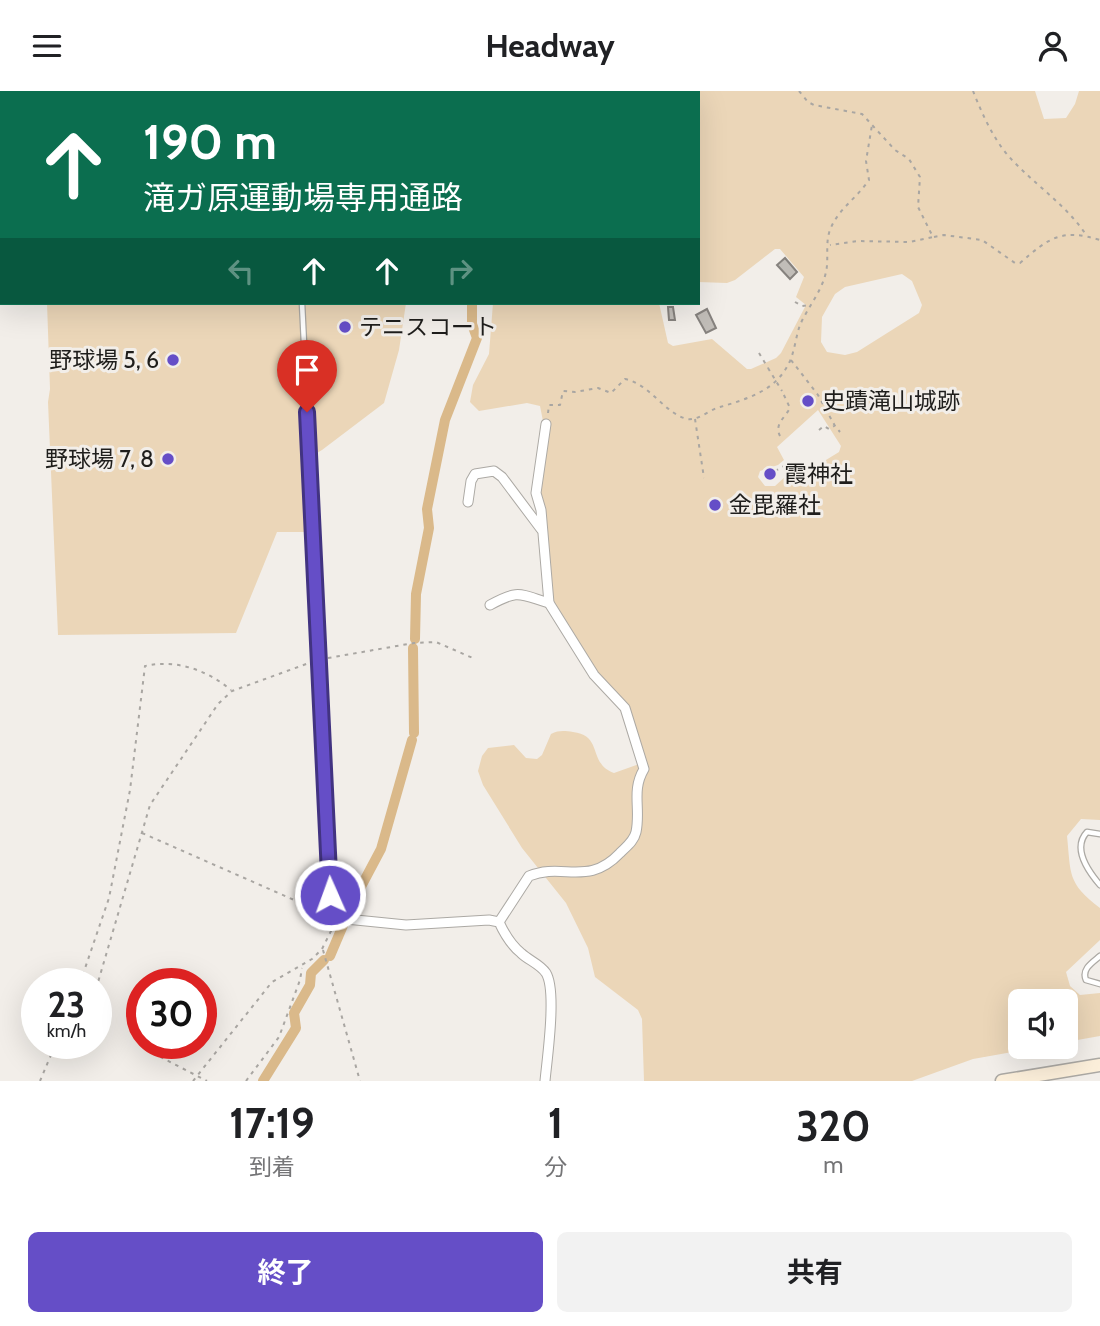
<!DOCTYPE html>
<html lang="ja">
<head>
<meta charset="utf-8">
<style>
	body { margin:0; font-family:Cabin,"Noto Sans JP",sans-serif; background:#f2f2f2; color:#202124; height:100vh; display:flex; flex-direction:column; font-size:26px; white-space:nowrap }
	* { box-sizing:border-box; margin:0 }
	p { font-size:23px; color:#757577 }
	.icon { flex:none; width:38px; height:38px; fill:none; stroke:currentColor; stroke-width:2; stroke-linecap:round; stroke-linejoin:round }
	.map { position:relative; height:990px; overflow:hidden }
	.side { display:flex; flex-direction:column; background:#fff; flex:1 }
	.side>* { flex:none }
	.hud { position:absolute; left:0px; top:0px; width:700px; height:214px; box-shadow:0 7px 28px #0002; background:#0b6e4f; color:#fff; overflow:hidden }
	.buttons { position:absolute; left:1008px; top:898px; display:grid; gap:14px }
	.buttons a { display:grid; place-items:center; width:70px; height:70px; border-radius:10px; background:#fff; box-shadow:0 7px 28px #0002; font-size:35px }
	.speed { position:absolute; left:21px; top:877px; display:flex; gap:14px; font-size:35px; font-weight:700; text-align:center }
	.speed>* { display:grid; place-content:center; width:91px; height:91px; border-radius:50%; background:#fff; box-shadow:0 7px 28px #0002; line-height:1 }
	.speed small { font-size:18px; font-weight:400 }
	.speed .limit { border:10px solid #d22; background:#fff; color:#111 }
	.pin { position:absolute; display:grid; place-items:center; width:60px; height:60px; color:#fff; margin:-72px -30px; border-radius:50% 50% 50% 0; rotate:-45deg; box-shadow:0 0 7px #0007 }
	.pin .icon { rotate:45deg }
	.me { position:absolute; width:77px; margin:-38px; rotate:358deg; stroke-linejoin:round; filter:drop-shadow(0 0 5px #0008) }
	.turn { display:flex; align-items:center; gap:24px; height:147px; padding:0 28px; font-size:32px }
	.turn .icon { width:91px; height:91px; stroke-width:2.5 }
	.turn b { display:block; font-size:49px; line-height:60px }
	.lanes { display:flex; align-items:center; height:66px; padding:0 28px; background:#0003; justify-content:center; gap:35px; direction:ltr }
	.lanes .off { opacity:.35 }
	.eta { display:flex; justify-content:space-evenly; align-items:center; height:119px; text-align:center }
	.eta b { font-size:42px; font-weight:700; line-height:49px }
	.primary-button { display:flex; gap:14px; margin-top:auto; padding:14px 28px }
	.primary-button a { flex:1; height:80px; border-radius:10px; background:#654ec7; color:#fff; font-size:28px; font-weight:700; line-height:80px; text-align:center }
	.primary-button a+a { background:#f2f2f2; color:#202124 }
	header { display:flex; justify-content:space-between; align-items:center; height:91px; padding:0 28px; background:#fff; font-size:32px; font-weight:700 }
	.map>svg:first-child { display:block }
	.green { fill:#ebd6b8; fill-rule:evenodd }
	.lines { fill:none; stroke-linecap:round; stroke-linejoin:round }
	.canal { stroke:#dab98a; stroke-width:10 }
	.building { fill:#c1bdb8; stroke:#86827e; stroke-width:2 }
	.service-casing { stroke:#aca9a4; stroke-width:7 }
	.minor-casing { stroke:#aca9a4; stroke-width:11 }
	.secondary-casing { stroke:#aca9a4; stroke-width:15 }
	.path { stroke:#a9a6a2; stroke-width:2; stroke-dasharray:3.5 5; stroke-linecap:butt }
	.service { stroke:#fff; stroke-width:4.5 }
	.minor { stroke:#fff; stroke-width:9 }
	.secondary { stroke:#fcefda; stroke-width:12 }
	.path-bridge { stroke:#a9a6a2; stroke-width:2; stroke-dasharray:3.5 5; stroke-linecap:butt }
	.route-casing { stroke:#423381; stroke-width:18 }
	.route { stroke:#654ec7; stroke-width:12 }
	.poi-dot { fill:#654ec7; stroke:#f2eee9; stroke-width:2.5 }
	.labels { text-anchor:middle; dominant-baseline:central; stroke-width:6; stroke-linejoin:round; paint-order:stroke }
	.poi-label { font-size:23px; fill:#1f1e1c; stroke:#f2eee9; text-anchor:start }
</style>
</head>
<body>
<header><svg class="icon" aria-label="menu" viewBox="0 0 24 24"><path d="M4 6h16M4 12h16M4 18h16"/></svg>Headway<svg class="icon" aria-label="person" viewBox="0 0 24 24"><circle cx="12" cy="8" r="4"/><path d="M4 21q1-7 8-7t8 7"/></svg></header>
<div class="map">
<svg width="1100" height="990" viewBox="0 0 1100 990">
	<rect width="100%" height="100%" fill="#f2eee9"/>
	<g class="green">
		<path d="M46 0H500L45 2Z"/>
		<path d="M521 0H1035L1044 28 1066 27 1075 13 1079 0H1100V729L1081 728 1067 745C1071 783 1067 792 1100 817V849L1066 881 1070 895 1080 904 1100 902V945L1066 951V910H1020V956H1041L973 968 912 990H644L642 928 638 919 595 886 588 857 566 812 522 757 483 694 478 680 482 665 488 657 514 654 526 667 537 668 542 664 551 643C559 639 565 640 573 641 604 645 587 672 614 682L642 672 629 619 598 584 554 516 540 402 543 330 540 315 527 312 479 320 470 311 473 294 489 263 493 212H659L668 252 673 255 712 248 747 278H751L776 267 781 262 806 214 796 206 804 186 780 158H775L735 189 727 192 698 191V2ZM902 183 912 190 922 214 919 222 857 261 845 264 827 261 821 251 822 226 835 203 845 196ZM818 319 841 355 839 361 808 380 797 375 775 395H765L758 386 760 380 778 374 784 369 777 356Z"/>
		<path d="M47 212H406L399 259 384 312 322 359 305 369 307 441H277L236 542 58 544 48 311 50 298Z"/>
	</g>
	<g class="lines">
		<g class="canal">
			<path d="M466 2V0"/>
			<path d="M415 548 416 503 429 437 427 418 445 329 477 247 472 233V212"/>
			<path d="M413 557 414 642"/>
			<path d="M346 824 381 758 412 649"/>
			<path d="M330 865 344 832"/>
			<path d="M263 990 296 937 294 922 310 894 311 882 324 869"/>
		</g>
	</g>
	<g class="building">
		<path d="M785 167 797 181 790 188 777 174Z"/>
		<path d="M668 216H673L675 229H669Z"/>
		<path d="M707 218 716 237 706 242 696 224Z"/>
		<circle cx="770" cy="383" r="4.5"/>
	</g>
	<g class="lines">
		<defs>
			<g id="service">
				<path d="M292 0V2"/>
				<path d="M302 212 317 518"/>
				<path d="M1100 743 1087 741C1072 757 1088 780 1100 794"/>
				<path d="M1100 865C1093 871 1081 878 1086 889L1100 893"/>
			</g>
			<g id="minor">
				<path d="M468 411 471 390 475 383 494 380 502 386 541 438"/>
				<path d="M490 514C519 498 519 503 549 512"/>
				<path d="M317 520 330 804 336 827 406 834 489 829 499 831C504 842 511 854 521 862 528 869 540 873 546 882 557 900 547 968 545 990"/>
				<path d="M499 831 529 785C563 771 588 796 620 762 627 755 634 750 636 741 641 717 631 700 644 678L625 617 594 584 549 512 541 419 536 402 546 333"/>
			</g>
			<path id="secondary" d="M1002 990 1100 974"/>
		</defs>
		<use href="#service" class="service-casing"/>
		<use href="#minor" class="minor-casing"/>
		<use href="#secondary" class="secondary-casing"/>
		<g class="path">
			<path d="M799 0 808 11 814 14 862 23 895 59 909 68 920 86 918 116 933 146 910 151 857 150 830 154"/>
			<path d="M973 0C983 25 995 52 1014 71 1038 96 1067 115 1087 145"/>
			<path d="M934 146 944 144 982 149 1015 172H1020C1049 147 1061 137 1100 149"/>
			<path d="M795 211 802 215 809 214"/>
			<path d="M759 262 768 277"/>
			<path d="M791 269 818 304 835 335 840 341"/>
			<path d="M548 322 549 314H560L563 300 575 301 598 297 611 302 625 288C650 293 664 322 687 328 697 330 708 320 717 317 746 308 776 301 790 270 795 258 796 245 800 234 808 216 822 200 826 181 829 168 825 152 830 139 838 118 857 107 869 89L866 70 872 34"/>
			<path d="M695 328 704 387"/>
			<path d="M819 339 824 335 829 338 834 335"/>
			<path d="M780 345C774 333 785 327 790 317L782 300"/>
			<path d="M775 380 788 373"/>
			<path d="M328 567 414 552 436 551 475 568"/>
			<path d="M142 742 326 823"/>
			<path d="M323 859 360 990"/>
			<path d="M80 892 109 807 130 699 145 575C176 568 207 579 231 599"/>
			<path d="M96 898 150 714 218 613 232 600 309 572"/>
			<path d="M145 958 207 990"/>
			<path d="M40 990 56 952"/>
			<path d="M193 990 272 891 312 868 322 858 333 836"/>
			<path d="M246 990 279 946 300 889 302 877"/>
		</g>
		<use href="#service" class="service"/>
		<use href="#minor" class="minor"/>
		<use href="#secondary" class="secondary"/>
		<path class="path-bridge" d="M768 277 782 300"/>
	</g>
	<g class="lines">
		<defs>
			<path id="route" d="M307 321 330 804"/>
		</defs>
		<use href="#route" class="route-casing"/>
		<use href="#route" class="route"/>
	</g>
	<g class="poi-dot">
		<circle cx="345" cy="236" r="7"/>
		<circle cx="173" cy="269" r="7"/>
		<circle cx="808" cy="310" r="7"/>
		<circle cx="168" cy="368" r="7"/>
		<circle cx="770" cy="383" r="7"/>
		<circle cx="715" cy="414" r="7"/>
	</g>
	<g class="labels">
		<g class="poi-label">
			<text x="359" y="236">テニスコート</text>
			<text x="159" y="269" text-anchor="end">野球場 5, 6</text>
			<text x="822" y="310">史蹟滝山城跡</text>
			<text x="154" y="368" text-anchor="end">野球場 7, 8</text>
			<text x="784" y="383">霞神社</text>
			<text x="729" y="414">金毘羅社</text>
		</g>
	</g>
</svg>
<div class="buttons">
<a><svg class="icon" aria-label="sound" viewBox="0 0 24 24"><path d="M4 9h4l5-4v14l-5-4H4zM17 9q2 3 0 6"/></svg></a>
</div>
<div class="speed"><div>23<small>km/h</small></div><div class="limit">30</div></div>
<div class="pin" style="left:307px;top:321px;background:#d93025"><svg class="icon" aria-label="arrive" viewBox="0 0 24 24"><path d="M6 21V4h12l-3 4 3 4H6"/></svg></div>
<svg class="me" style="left:330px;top:804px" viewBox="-20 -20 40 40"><circle r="17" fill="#654ec7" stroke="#fff" stroke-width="3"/><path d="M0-11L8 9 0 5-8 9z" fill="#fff"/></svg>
<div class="hud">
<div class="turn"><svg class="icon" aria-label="ahead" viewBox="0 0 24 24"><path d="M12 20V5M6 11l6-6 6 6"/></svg><div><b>190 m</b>滝ガ原運動場専用通路</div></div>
<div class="lanes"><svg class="icon off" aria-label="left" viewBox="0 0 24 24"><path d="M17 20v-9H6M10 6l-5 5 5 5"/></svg><svg class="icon" aria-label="ahead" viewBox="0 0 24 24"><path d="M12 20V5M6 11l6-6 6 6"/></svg><svg class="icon" aria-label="ahead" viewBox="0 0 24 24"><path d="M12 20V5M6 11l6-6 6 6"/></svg><svg class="icon off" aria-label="right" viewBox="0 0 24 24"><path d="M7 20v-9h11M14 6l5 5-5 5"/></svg></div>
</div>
</div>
<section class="side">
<div class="eta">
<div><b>17:19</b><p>到着</p></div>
<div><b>1</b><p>分</p></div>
<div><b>320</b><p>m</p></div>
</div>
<div class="primary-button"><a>終了</a><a>共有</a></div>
</section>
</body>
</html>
